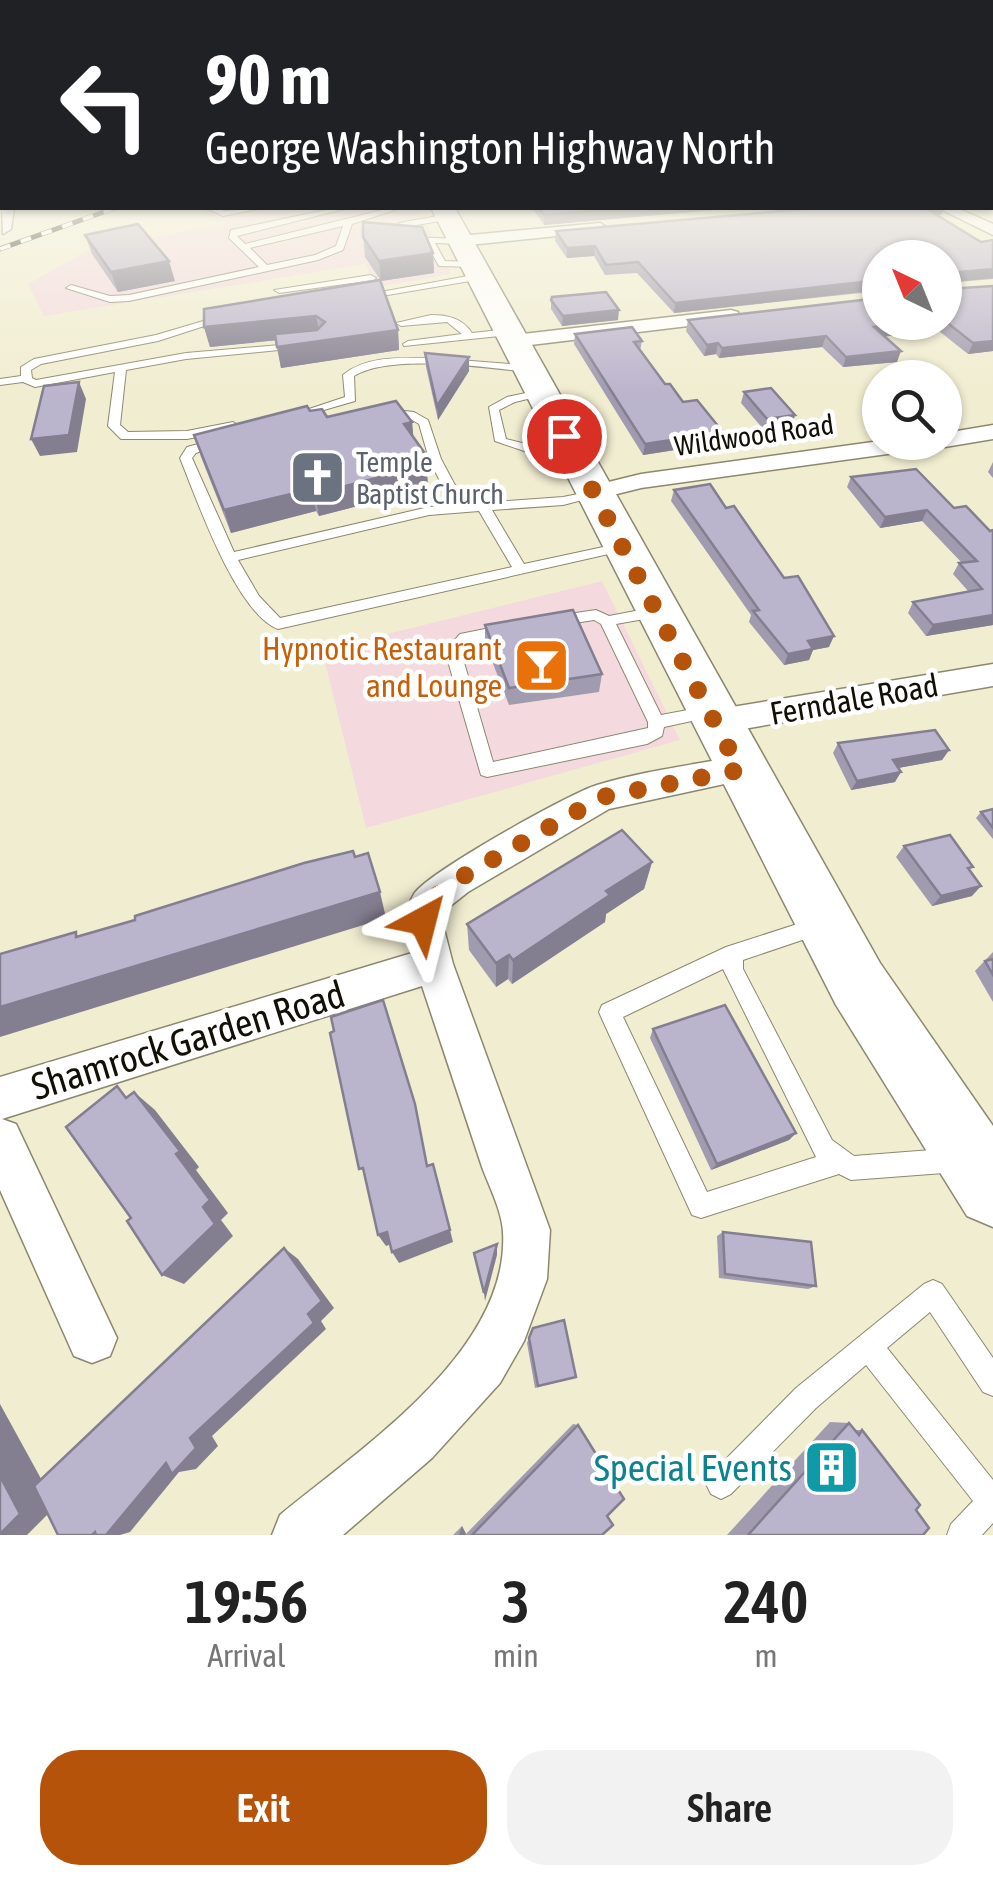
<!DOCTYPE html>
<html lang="en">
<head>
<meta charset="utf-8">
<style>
	body { margin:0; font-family:"Asap Condensed",sans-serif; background:#f2f2f2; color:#222; height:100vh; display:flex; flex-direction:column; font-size:38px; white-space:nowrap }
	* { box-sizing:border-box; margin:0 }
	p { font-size:32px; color:#767676 }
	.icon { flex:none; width:55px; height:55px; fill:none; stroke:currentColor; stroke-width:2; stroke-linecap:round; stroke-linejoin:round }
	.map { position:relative; height:1535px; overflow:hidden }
	.drawer { display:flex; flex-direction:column; background:#fff; flex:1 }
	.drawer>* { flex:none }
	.hud { position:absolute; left:0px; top:0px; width:995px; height:210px; box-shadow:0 2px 8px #0004; background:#202124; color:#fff; overflow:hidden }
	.needle { width:65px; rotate:317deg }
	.fabs { position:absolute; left:862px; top:240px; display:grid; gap:20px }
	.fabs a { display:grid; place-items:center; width:100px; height:100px; border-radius:50%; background:#fff; box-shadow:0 2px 8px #0004; font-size:50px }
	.pin { position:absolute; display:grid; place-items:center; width:85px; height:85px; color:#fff; margin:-42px; border:5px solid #fff; border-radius:50%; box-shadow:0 2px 10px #0007 }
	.me { position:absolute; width:110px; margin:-55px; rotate:38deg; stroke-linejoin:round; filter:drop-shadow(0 0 8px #0008) }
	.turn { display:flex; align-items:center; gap:35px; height:210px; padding:0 40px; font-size:45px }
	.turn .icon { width:130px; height:130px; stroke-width:2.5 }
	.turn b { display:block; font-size:70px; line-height:85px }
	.eta { display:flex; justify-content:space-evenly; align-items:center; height:170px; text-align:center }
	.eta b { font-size:60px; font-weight:600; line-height:70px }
	.cta { display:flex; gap:20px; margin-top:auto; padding:20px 40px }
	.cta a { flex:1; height:115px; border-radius:40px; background:#b45309; color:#fff; font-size:40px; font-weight:600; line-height:115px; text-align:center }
	.cta a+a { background:#f2f2f2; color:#222 }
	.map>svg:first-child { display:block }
	.commercial { fill:#f4dadf }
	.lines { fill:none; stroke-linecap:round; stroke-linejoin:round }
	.lane-casing { stroke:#8c886f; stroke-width:2 }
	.street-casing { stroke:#8c886f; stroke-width:3 }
	.primary-casing { stroke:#8c886f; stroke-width:3 }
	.lane { fill:#fff; fill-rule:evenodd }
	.street { fill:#fff; fill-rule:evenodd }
	.primary { fill:#fff; fill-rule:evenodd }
	.rail-casing { stroke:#29271c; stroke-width:5 }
	.rail { stroke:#fff; stroke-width:4; stroke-dasharray:11; stroke-linecap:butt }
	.wall { fill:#a19bb0 }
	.shaded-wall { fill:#837e90 }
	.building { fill:#bbb4cd; stroke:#837e90; stroke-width:2.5 }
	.route { stroke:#b45309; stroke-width:18; stroke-dasharray:0 32.4 }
	.labels { text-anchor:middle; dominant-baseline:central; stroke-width:9; stroke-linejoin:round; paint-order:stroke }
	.far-street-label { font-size:28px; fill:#110f06; stroke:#fff }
	.far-worship-label { font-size:28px; fill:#5b616d; stroke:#fff; text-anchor:start }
	.food-label { font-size:32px; fill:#c56008; stroke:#fff; text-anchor:end }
	.street-label { font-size:32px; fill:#110f06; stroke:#fff }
	.near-street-label { font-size:38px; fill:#110f06; stroke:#fff }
	.near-culture-label { font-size:38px; fill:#0d838f; stroke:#fff; text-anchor:end }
</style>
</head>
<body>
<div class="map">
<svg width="993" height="1535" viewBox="0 0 993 1535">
	<rect width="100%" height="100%" fill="#f1edd1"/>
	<g class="commercial">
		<path d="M199 208H420L451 274 377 287 365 264 44 316 28 284 85 252 218 224Z"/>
		<path d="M602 581 680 740 366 828 322 650Z"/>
	</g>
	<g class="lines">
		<defs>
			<g id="lane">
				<path d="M206 208H216L224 211 262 208 223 216Z"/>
				<path d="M335 208H348L237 236 245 244 390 208H401L352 224 343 250 318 260 129 301 110 302 66 288 71 285 110 296 129 295 259 267 229 238 231 230ZM343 226 336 246 315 255 267 265 250 248Z"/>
				<path d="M448 214 451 219 405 227 399 231 408 237 463 239 460 244 435 243 445 261 473 262 476 263V267L439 266 426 243 403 242 390 231 399 223Z"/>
				<path d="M479 274 484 277 482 279 364 299 359 296Z"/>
				<path d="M371 275 376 278 374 280 279 293 274 290Z"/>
				<path d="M431 315C448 315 462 318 472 333L509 329 514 332 509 335 404 346 403 344 408 341 462 334 447 322 401 326 396 323Z"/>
				<path d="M220 316 229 318 158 341 41 364 31 370 32 378 36 380 186 353 303 343V347L299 348 186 359 126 370 120 425 128 432 187 431 233 422 239 426 237 429 187 439H121L108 426 115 372 35 387 23 382 0 385V379L21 376V367L34 359 156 335Z"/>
				<path d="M433 358 511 364 532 369 527 372C484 367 390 354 354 376L355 401 303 416 297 413 345 397 343 375C367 355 403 358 433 358Z"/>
				<path d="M540 390 544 391V395L515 402 499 410 506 439 530 445 571 446 577 450 575 453H530L495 441 489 407 507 397Z"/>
				<path d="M385 409 414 412 428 420 441 459 465 504 563 497 598 490V496L563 505 492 510 524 564 622 543 629 547 622 551 278 629C236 613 197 500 180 458L187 447 217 439 223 443 196 453 192 458 234 552 429 507 452 505 429 459 419 424 407 417 381 414 379 412ZM479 511 512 567 280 618 259 596 238 560 429 515Z"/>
				<path d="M656 607 661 608V616L616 624 661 715 709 706 717 712 715 716 664 727 662 736 647 744 487 777 481 775 445 651 460 634 505 625 513 630 510 634 470 642 461 652 493 762 648 728V722L601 624 594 620 555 626 547 621 555 616 596 610 609 616Z"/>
				<path d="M822 916 829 919 832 925 829 931 743 960V969L832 1140 854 1156 957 1148 965 1152 969 1160 965 1168 957 1172 851 1180 839 1174 701 1218 692 1215 602 1019 599 1012 602 1005 726 947ZM723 969 816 1157 707 1192 623 1017Z"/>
				<path d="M933 1280 942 1284 993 1358V1396L983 1392 930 1312 887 1348 993 1480V1523L982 1535H947L951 1524 973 1501 866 1365 816 1408 731 1494 721 1499 711 1494 706 1484 711 1474 796 1388 924 1284Z"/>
			</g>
			<g id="street">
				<path d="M2 204 14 208 11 229 3 234Z"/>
				<path d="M938 208H957L993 224V235Z"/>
				<path d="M600 223 608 228 606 231 460 246 452 241 460 236Z"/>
				<path d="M731 310 738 312V320L514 347 504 341 514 335Z"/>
				<path d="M993 425V439L945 447 936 442H945V433Z"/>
				<path d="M880 441 935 442 924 449 641 488 593 500 581 493 584 488 641 474Z"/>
				<path d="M993 664V686L714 734 703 730 698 722 703 714 714 710Z"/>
				<path d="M740 756 752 760 756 769 752 778 609 809 468 892 444 911 442 921 453 964 550 1230 547 1279 524 1341 500 1383 432 1458 343 1535H272L280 1515C361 1448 510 1351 503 1232 502 1211 489 1186 482 1167 462 1106 442 1046 422 986L2 1119 16 1124 117 1338 110 1356 92 1363 74 1356 0 1190V1077L412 953C407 931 402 914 414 894 427 873 570 793 597 785 643 771 693 765 740 756Z"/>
			</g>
			<path id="primary" d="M431 208H455L880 963 993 1126V1227L967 1216 836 1005Z"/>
		</defs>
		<use href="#lane" class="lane-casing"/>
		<use href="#street" class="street-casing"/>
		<use href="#primary" class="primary-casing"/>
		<use href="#lane" class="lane"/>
		<use href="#street" class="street"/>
		<use href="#primary" class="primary"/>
		<defs>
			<path id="rail" d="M0 249 115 208"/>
		</defs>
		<use href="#rail" class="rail-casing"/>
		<use href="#rail" class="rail"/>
	</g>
	<g class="wall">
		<path d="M532 208H737L544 225Z"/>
		<path d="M942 214 937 216 981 242 993 240V279L947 283V289L993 286V351L968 354 939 331 885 336 897 362 843 367 822 347 719 358 716 354 704 356 686 331 688 320 945 322V258H880V291L674 313 637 273 605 275 594 256 567 258 555 241 556 231Z"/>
		<path d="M85 235 175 281 118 292 92 254Z"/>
		<path d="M363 237 433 253 434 273 381 281 365 257Z"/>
		<path d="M380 280 398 330 399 350 281 368 276 340 210 347 204 327Z"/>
		<path d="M551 300 618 320 562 326 551 309Z"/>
		<path d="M575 334 642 341 640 351 665 384 720 443 643 455 574 344Z"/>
		<path d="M425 353 469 357V371L438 420 426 367Z"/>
		<path d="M744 392 795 415 791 427 764 430 741 403Z"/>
		<path d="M310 411 327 417 412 422 413 436 426 455 428 488 319 516 316 511 231 533 201 457 194 435Z"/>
		<path d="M993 462V478L988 472Z"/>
		<path d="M851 477 954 508 990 531 993 530V625L926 636 908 613 913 602 969 592 953 574 959 563H962L922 521 880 528 847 487Z"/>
		<path d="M674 490 829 647 813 650 809 660 784 665 749 622 751 615 671 501Z"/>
		<path d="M485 625 602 674 599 692 509 705 485 643Z"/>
		<path d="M838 743 949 750 942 760 898 768 895 782 851 790 833 753Z"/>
		<path d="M993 809V839L976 818 981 812Z"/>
		<path d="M904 846 970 870 972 896 932 906 896 857Z"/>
		<path d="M652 862 644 889 606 914 605 922 512 984 508 979 496 987 469 950 467 924Z"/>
		<path d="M993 952V1002L975 971Z"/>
		<path d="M653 1029 796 1133 789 1140 711 1170 650 1038Z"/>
		<path d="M723 1232 816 1286 808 1289 719 1278 717 1236Z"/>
		<path d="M533 1328 576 1377 535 1388 527 1343Z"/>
		<path d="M830 1422 849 1423 855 1430H862L916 1510 923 1535H727Z"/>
		<path d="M573 1424 578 1425 607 1516 602 1535H453L462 1526 466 1534Z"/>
	</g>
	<g class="shaded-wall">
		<path d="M631 208H737L544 225V215Z"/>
		<path d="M934 208H945L942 214 923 219 927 209Z"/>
		<path d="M595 246 594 256 567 258V248Z"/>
		<path d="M433 253 434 273 381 281 379 261Z"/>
		<path d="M169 261 175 281 118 292 111 272Z"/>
		<path d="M993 269V278L945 283 949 273Z"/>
		<path d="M880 280V290L674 313 675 303Z"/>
		<path d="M619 310 618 320 562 326 563 316Z"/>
		<path d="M316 316 320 336 210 347 204 327Z"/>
		<path d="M920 322H943L939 331 870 338 874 327Z"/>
		<path d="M398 330 399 350 281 368 277 347Z"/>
		<path d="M826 336 822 347 719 358 722 348Z"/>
		<path d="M993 341V351L968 354 973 343Z"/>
		<path d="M718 343 716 354 704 356 707 345Z"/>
		<path d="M901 351 897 362 843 367 846 357Z"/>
		<path d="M469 357V371L438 420 437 406Z"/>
		<path d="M79 382 86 399 77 452 40 456 31 439Z"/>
		<path d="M795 415 791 427 764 430 767 419Z"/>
		<path d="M412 422 414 444 404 424Z"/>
		<path d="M723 432 720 443 643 455 645 444Z"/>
		<path d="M426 455 428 488 319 516 315 494Z"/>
		<path d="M312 489 316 511 231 533 224 510Z"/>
		<path d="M927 510 922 521 880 528 885 517Z"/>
		<path d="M993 615V625L926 636 933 625Z"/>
		<path d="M834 636 829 647 813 650 809 660 784 665 788 654 808 641Z"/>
		<path d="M949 750 942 760 887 770 893 760Z"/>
		<path d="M901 772 895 782 851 790 857 781Z"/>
		<path d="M652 862 644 889 606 914 605 922 512 984 513 960 606 891Z"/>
		<path d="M981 886 972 896 932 906 941 896Z"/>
		<path d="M380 892 386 918 0 1037V1007Z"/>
		<path d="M509 955 508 979 496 987V963Z"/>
		<path d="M134 1092 155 1110 199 1167 196 1170 228 1213 221 1220 233 1236 184 1284 162 1275 203 1207Z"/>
		<path d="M796 1133 789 1140 711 1170 717 1164Z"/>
		<path d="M450 1230 453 1242 399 1263 392 1252Z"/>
		<path d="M387 1232 394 1243 386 1246 378 1235Z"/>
		<path d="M497 1244V1255L485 1301 484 1293Z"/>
		<path d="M284 1248 298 1259 334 1308 321 1321 326 1329 212 1436 218 1446 196 1469 179 1472 130 1532 120 1535H92L166 1463 308 1314Z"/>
		<path d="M0 1404 56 1506 27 1535H0Z"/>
		<path d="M462 1526 466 1534 465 1535H459Z"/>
	</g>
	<g class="building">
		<path d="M539 208H631L544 215Z"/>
		<path d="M817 208H934L927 209 981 242 993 240V269L949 273 947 289 993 286V341L973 343 945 321V258H880V280L675 303 638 262 606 265 595 246 567 248 556 231Z"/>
		<path d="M363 222 422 227 433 253 379 261 363 237Z"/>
		<path d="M138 224 169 261 111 272 85 235Z"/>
		<path d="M380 280 398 330 277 347 275 334 317 330 325 322 316 316 204 327V309Z"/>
		<path d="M606 292 619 310 563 316 551 300 552 297Z"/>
		<path d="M880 298V322H920L874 327 901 351 846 357 826 336 722 348 718 343 707 345 688 320Z"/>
		<path d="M632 327 642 341 634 342 665 384H670L683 402 697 400 723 432 645 444 575 334Z"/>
		<path d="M425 353 469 357 437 406Z"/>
		<path d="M79 382 69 435 31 439 44 386Z"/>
		<path d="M771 388 795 415 767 419 744 392Z"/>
		<path d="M396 401 412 422 404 424 426 455 421 457 426 465 315 494 312 489 224 510 194 435 307 406 310 411 322 409 327 417Z"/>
		<path d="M916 469 954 508 966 506 990 531 993 530V615L933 625 913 602 982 589 959 563 977 561 927 510 885 517 851 477Z"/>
		<path d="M710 484 726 508 734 506 784 578 798 576 834 636 808 641 813 649 788 654 753 611 759 610 674 490Z"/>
		<path d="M573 610 602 674 509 688 485 625Z"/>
		<path d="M935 730 949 750 893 760 901 772 857 781 838 743Z"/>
		<path d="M993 809V828L981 812Z"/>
		<path d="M622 830 652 862 606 891 610 895 513 960 509 955 496 963 467 924Z"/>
		<path d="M950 835 973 867 968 868 981 886 941 896 904 846Z"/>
		<path d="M353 851 355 857 368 853 380 892 0 1007V954L76 932V937L135 920V916L304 863Z"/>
		<path d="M993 959V975L985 961Z"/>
		<path d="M383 1000 415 1104 427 1166 433 1164 450 1230 392 1252 387 1232 378 1235 363 1168 359 1169 330 1033 334 1031 331 1017Z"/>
		<path d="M725 1005 796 1133 717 1164 653 1029Z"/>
		<path d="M117 1086 126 1098 134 1092 180 1151 176 1154 210 1200 203 1207 215 1224 162 1275 127 1221 131 1218 66 1127Z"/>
		<path d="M723 1232 811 1242 816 1286 725 1274Z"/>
		<path d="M497 1244 484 1293 474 1253Z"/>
		<path d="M284 1248 322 1301 308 1314 314 1323 190 1438 196 1448 172 1474 166 1463 106 1535H96L95 1532 92 1535H58L34 1486Z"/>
		<path d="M564 1320 576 1377 538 1386 529 1338 533 1328Z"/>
		<path d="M849 1423 859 1435 862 1430 920 1505 916 1510 929 1528 923 1535H748Z"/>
		<path d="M578 1425 624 1499 607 1516 613 1525 602 1535H472Z"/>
		<path d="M0 1476 20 1514 0 1534Z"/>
	</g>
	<linearGradient id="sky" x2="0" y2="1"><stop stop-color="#57acd3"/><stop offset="0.46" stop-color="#f9f7ea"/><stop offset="1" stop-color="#f9f7ea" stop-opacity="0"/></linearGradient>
	<rect width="993" height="394" fill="url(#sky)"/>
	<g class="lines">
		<path class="route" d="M423 921 429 902 455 881 602 797 740 770 564 436"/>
	</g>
	<defs>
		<symbol id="church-square" viewBox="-11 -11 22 22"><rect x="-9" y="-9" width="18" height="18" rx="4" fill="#6b7280" stroke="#fff"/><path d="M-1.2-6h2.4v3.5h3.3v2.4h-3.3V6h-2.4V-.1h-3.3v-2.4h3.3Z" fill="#fff"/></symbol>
		<symbol id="bar-square" viewBox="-11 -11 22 22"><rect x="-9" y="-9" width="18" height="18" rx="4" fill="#e8710a" stroke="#fff"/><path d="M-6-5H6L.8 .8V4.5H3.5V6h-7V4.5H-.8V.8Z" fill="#fff"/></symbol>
		<symbol id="building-square" viewBox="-11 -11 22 22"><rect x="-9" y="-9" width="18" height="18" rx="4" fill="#0f9aa8" stroke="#fff"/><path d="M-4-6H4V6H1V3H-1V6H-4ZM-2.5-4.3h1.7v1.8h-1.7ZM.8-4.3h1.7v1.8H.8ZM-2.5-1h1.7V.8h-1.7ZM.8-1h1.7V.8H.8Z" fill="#fff"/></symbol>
	</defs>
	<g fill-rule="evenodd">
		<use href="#church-square" x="286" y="446" width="63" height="63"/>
		<use href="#bar-square" x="510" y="634" width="63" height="63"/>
		<use href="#building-square" x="800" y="1436" width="63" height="63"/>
	</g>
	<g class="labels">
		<g class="far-street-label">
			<text transform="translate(754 435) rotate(-8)">Wildwood Road</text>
		</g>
		<g class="far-worship-label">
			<text x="356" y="462">Temple<tspan x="356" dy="32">Baptist Church</tspan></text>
		</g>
		<g class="food-label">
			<text x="502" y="648">Hypnotic Restaurant<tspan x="502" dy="37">and Lounge</tspan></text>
		</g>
		<g class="street-label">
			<text transform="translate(854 699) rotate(-10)">Ferndale Road</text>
		</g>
		<g class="near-street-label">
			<text transform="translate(188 1040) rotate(-17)">Shamrock Garden Road</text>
		</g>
		<g class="near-culture-label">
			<text x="792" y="1467">Special Events</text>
		</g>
	</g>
</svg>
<div class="fabs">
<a><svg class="needle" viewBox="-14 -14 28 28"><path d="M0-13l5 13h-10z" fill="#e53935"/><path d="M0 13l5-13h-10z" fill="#767676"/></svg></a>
<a><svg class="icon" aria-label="search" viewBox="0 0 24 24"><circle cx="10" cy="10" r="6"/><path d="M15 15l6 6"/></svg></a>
</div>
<div class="pin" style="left:564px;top:436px;background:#d93025"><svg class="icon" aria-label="arrive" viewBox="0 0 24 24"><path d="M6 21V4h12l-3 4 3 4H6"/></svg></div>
<svg class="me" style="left:423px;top:921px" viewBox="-20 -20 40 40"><path d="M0-17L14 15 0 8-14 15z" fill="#b45309" stroke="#fff" stroke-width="4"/></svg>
<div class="hud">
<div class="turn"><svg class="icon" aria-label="left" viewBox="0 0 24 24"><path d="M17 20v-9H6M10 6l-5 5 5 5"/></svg><div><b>90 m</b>George Washington Highway North</div></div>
</div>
</div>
<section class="drawer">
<div class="eta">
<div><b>19:56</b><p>Arrival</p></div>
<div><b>3</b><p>min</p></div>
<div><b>240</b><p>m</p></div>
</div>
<div class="cta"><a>Exit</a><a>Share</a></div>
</section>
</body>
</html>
